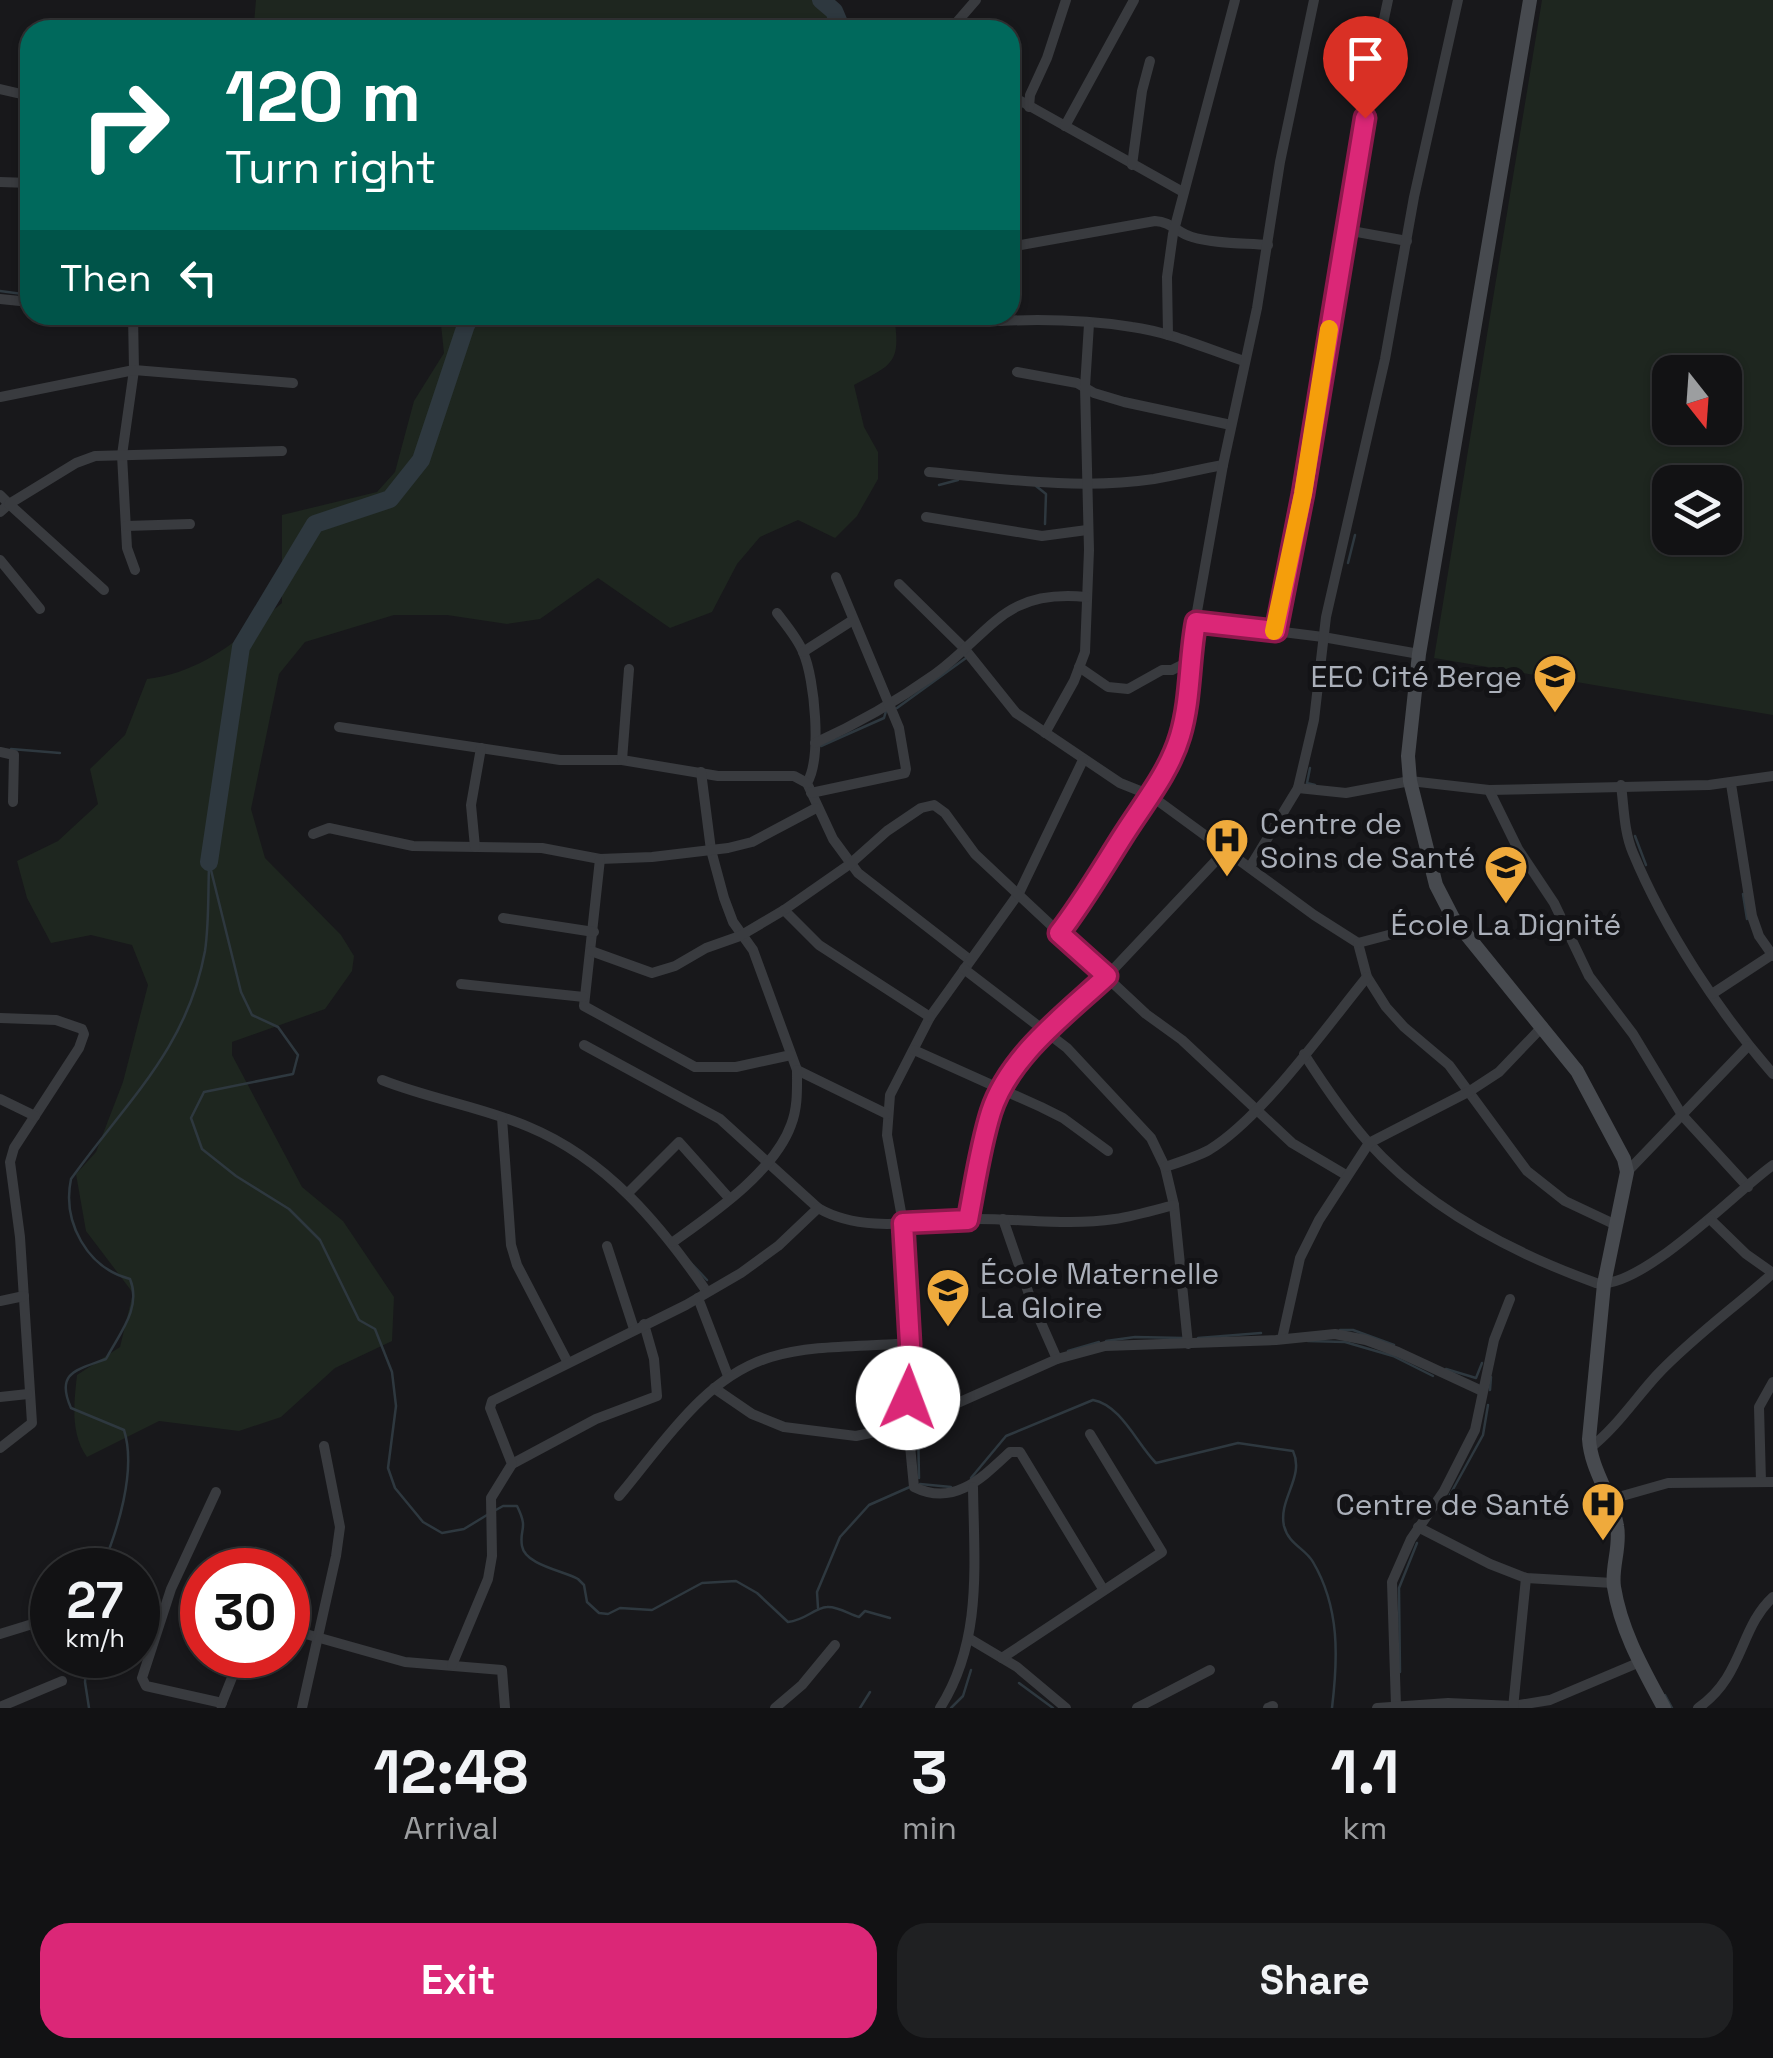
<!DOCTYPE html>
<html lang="en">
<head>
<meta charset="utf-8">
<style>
	body { margin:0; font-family:"Space Grotesk",sans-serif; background:#1f2022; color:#f1f3f6; height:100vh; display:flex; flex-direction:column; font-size:38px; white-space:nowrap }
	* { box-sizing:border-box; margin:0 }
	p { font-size:32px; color:#9c9ea0 }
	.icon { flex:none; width:55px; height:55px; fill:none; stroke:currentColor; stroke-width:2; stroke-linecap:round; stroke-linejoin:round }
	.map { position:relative; height:1708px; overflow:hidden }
	.side { display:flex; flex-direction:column; background:#121214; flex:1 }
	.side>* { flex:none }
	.guide { position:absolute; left:20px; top:20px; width:1000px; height:305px; border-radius:30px; box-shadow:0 2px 8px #0004,0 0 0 2px #313234; background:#00695c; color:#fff; overflow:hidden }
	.needle { width:65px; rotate:163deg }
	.controls { position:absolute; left:1652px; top:355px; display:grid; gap:20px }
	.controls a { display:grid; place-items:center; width:90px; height:90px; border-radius:20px; background:#121214; box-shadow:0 2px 8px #0004,0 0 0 2px #313234; font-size:50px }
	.speed { position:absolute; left:30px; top:1548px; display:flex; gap:20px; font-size:50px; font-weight:700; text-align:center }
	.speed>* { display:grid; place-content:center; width:130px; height:130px; border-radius:50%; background:#121214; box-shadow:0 2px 8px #0004,0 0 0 2px #313234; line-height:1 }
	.speed small { font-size:25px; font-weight:400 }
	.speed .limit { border:15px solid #d22; background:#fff; color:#111 }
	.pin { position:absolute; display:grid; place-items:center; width:85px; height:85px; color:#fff; margin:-102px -42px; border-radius:50% 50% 50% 0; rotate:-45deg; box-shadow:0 0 10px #0007 }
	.pin .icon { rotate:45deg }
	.me { position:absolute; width:110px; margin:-55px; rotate:2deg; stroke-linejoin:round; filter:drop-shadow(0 0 8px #0008) }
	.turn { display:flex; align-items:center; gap:35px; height:210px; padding:0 40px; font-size:45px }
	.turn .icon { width:130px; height:130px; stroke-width:2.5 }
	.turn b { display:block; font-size:70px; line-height:85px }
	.then { display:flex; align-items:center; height:95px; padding:0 40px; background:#0003; gap:20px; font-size:38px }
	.eta { display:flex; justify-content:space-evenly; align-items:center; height:170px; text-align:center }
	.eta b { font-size:60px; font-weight:700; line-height:70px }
	.button { display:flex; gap:20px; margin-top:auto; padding:20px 40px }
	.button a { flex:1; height:115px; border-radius:30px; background:#db2777; color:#fff; font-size:40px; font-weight:700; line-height:115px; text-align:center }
	.button a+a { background:#1f2022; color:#f1f3f6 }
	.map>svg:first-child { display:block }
	.green { fill:#1e261f; fill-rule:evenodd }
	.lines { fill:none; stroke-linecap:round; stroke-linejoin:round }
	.stream { stroke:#2e383f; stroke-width:2.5 }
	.river { stroke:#2e383f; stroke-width:18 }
	.minor { stroke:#393b3f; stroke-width:10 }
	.secondary { stroke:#474a4f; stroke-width:14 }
	.route-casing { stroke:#8e194d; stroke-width:25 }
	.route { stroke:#db2777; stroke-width:18 }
	.slow { stroke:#f59e0b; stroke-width:18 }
	.labels { text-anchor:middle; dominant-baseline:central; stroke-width:10; stroke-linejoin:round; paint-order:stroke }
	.poi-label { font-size:30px; fill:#abb0ba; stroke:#131316; text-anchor:end }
</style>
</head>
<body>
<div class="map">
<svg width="1773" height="1708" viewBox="0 0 1773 1708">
	<rect width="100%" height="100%" fill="#18181b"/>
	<g class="green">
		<path d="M256 0H832L838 6 842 30H244L254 24Z"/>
		<path d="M1542 0H1773V715L1434 658ZM1670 372H1725V428H1670ZM1725 482V538H1670V482Z"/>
		<path d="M440 315H894C901 363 894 364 854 385L864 427 878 452V479L857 516 835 538 798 520 760 537 737 564 712 612 670 628 598 578 540 619 507 624 447 615H394L305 642 279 674 251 809 265 858 341 935 354 956 352 971 325 1009 232 1042V1055L302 1187 343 1221 394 1297 392 1341 335 1368 281 1417 239 1431 159 1421 87 1457C70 1433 74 1403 77 1375L120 1347 133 1293 86 1231 76 1174 96 1152 123 1082 148 985 132 945 91 935 51 943 27 898 17 861 58 841 98 804 90 769 125 735 147 679C204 672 240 638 282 603V515L377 492 395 472 414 401 444 353Z"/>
	</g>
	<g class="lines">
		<g class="stream">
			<path d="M0 291 30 295"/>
			<path d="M939 485 958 480"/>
			<path d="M1036 486 1046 494 1045 524"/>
			<path d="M1348 563 1355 535"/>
			<path d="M1409 683V674"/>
			<path d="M897 708 966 658"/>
			<path d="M821 746 884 718 886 711"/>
			<path d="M11 749 60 753"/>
			<path d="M1310 768 1307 783 1315 785"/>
			<path d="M1635 836 1646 865"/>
			<path d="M209 862 241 992 252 1015 278 1027 298 1055 293 1074 204 1092 191 1118 202 1149 236 1176 289 1209 320 1240 359 1320 375 1329 392 1372 396 1406 388 1468 395 1488 423 1522 442 1533 464 1529 487 1515"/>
			<path d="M1743 894 1747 919"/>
			<path d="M690 1262 707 1280"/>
			<path d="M1340 1330H1353L1394 1345"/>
			<path d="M1198 1338 1261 1333"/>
			<path d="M1106 1341 1135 1337 1183 1338"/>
			<path d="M1308 1341 1345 1342 1393 1356 1433 1376"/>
			<path d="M1068 1351 1099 1342"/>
			<path d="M1446 1369 1476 1378 1482 1363"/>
			<path d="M1490 1390 1491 1377"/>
			<path d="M928 1411 917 1412 918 1291 913 1234 916 1231 930 1230"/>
			<path d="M918 1425 919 1478"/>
			<path d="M971 1478 1006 1436 1093 1400C1121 1405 1137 1444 1156 1463L1238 1443 1293 1451C1305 1477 1278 1499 1284 1526 1289 1545 1305 1548 1313 1562 1340 1608 1338 1658 1332 1708"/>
			<path d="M920 1484 951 1487"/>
			<path d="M1446 1502 1483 1435 1488 1405"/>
			<path d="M494 1511 503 1506H517C529 1530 519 1528 522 1546 525 1565 564 1571 578 1579L584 1585 587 1602 599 1613 608 1614 620 1608 652 1610 702 1583 736 1581 757 1593 788 1622C806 1620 814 1608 827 1607 837 1606 849 1614 859 1617L865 1611 890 1618"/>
			<path d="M101 1570C117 1532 137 1471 124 1430L71 1408C55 1372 77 1370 106 1359 119 1334 142 1308 130 1279 87 1268 62 1222 71 1179 126 1102 187 1049 205 951 209 924 208 894 209 867"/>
			<path d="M818 1608 817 1592 840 1537 869 1505 912 1486"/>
			<path d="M87 1655 85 1682 89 1708"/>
			<path d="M1400 1672 1399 1588 1417 1543"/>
			<path d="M1019 1683 1053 1708"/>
			<path d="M1665 1695 1672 1708"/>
			<path d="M860 1708 870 1692"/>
			<path d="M951 1708 963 1696 971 1670"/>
		</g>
		<g class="river">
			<path d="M821 0 834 11 842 30"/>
			<path d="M209 862 241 647 315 524 390 499 421 460 466 325 472 315"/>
		</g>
		<g class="minor">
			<path d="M950 30 976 0"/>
			<path d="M0 89 30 96"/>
			<path d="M1010 95 1183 192"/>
			<path d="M1029 107 1030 95 1047 58 1066 0"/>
			<path d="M1065 126 1134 0"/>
			<path d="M1132 165 1142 91 1150 61"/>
			<path d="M0 182 30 183"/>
			<path d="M1346 230 1407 241"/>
			<path d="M1010 247 1155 221C1172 222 1177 233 1192 237 1216 244 1244 243 1268 245"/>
			<path d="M0 299 30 302"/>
			<path d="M133 315 134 370 122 455 127 548 135 570"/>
			<path d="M993 315 1000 321C1044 319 1088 320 1132 327 1170 332 1207 349 1244 361"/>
			<path d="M1168 335 1167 277 1173 234 1235 0"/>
			<path d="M1017 372 1077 383 1094 393 1124 402 1231 425"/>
			<path d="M0 397 134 370 293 383"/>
			<path d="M929 472C1003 479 1080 490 1154 479 1177 475 1200 469 1223 465"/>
			<path d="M0 495 9 504 0 512"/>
			<path d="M926 517 1042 536 1087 530"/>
			<path d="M126 526 190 524"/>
			<path d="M0 560 40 609"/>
			<path d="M899 584 963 647 1016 713 1120 783 1150 795 1314 915 1358 943 1367 977 1386 1007 1404 1027 1449 1065 1527 1171 1565 1201 1616 1225"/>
			<path d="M104 590 9 504 76 463 95 456 282 451"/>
			<path d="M777 613C786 625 798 639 803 652 815 679 822 758 807 783L833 839 858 873 970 960"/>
			<path d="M1195 621 1323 637 1419 654"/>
			<path d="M1276 631C1320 422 1343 209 1388 0"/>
			<path d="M803 652 853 620"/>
			<path d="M1079 667 1108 687 1128 689 1162 670H1172L1188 662"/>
			<path d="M339 727 560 760H622L718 776H794L807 783"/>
			<path d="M1045 733 1074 681 1085 652 1089 550 1085 387 1089 324"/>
			<path d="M815 743C857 724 897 701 935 674 992 632 1003 589 1086 597"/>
			<path d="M0 752 14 755 13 802"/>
			<path d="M622 760 629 669"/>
			<path d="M1083 760 1019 893 930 1017 890 1095 887 1135 903 1223 910 1343 908 1425 914 1487C954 1507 982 1478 1010 1452H1020L1103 1589"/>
			<path d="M701 772 711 850 724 898 733 922 753 950 797 1070 887 1114"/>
			<path d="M1731 784 1752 916 1759 936 1773 956"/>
			<path d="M1621 785C1624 808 1624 832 1633 853 1665 930 1719 1012 1773 1074"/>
			<path d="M1298 788 1346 793 1410 781 1489 790 1709 785 1773 776"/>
			<path d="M1489 790 1518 849 1554 903 1589 976 1633 1034 1682 1115 1748 1187"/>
			<path d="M811 793 905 773 906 769 899 728 836 577"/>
			<path d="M313 834 329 828 413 846 542 848 600 859 652 857 728 848 752 842 816 808"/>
			<path d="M475 847 471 805 481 748"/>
			<path d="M600 859 584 1006 695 1067H736L791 1055"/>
			<path d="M1250 867 1298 788 1314 720 1326 617 1385 359 1414 197 1458 0"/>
			<path d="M784 910 819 945 930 1017"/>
			<path d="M503 918 594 932"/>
			<path d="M1059 933 1097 880 1159 780 1180 736 1187 700 1188 662 1223 465 1257 308 1280 162 1314 0"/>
			<path d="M1358 943 1453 918"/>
			<path d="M591 951 652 973 675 966 706 948 740 936 784 910 850 864 887 831 921 808 934 805 945 813 975 854 1146 1014 1182 1040 1292 1143 1346 1175"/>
			<path d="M964 969 1067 1048 1151 1138 1165 1167 1174 1205 1188 1344"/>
			<path d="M461 984 584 997"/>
			<path d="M1712 994 1773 954"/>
			<path d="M0 1018 56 1020 82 1029 84 1034 79 1048 14 1148 10 1162 20 1237 32 1423 0 1448"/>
			<path d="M584 1045 720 1119 818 1208C863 1234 919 1221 969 1219 1017 1218 1067 1226 1115 1219 1135 1216 1155 1210 1174 1205"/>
			<path d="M914 1050 1041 1107 1063 1118 1108 1151"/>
			<path d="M1304 1054C1324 1085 1344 1115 1368 1142 1427 1208 1513 1253 1596 1283 1641 1291 1736 1191 1773 1165"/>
			<path d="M382 1080C430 1099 482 1107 529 1127 606 1159 660 1224 707 1292"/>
			<path d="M0 1099 35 1116"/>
			<path d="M502 1118 511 1245 517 1265 567 1361"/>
			<path d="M1165 1167C1180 1162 1196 1157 1209 1150 1262 1118 1327 1026 1367 977"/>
			<path d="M1627 1172 1748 1046"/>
			<path d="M628 1193 679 1142 729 1198"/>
			<path d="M968 1219 991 1111 1012 1072 1046 1032 1107 976 1226 850"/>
			<path d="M1003 1219 1031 1300 1057 1359"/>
			<path d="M1710 1219 1746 1254 1773 1273"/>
			<path d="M673 1242C712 1214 774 1172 791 1125 798 1107 797 1089 797 1070"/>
			<path d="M607 1246 634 1329"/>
			<path d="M698 1298 728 1376"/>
			<path d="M0 1301 24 1296"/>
			<path d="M1282 1339 1300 1258 1319 1220 1369 1143 1470 1091 1499 1072 1543 1026"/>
			<path d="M714 1388 752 1414 784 1427 856 1436 908 1425 1057 1359 1105 1346 1276 1340 1335 1334 1366 1340 1398 1352 1482 1391"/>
			<path d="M0 1397 28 1394"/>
			<path d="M1589 1449C1617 1427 1634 1400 1657 1375 1693 1337 1734 1308 1773 1273"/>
			<path d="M512 1464 596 1419 657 1396 654 1359 644 1324"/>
			<path d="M1761 1482 1759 1407 1773 1382"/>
			<path d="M216 1492 171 1589 142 1678 146 1686 222 1703"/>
			<path d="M619 1496C663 1444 704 1377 771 1357 814 1344 866 1347 910 1343"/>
			<path d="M1608 1500 1668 1483 1773 1482"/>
			<path d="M1418 1527 1490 1564 1526 1578 1613 1583"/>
			<path d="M288 1629 405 1662 502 1670 505 1708"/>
			<path d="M0 1634 52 1618"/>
			<path d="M970 1639 1017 1667 1066 1708"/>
			<path d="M1002 1658 1162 1552 1090 1434"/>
			<path d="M452 1665 488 1579 492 1556 491 1498 512 1464 490 1408 492 1401 686 1305 741 1273 778 1246 818 1208"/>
			<path d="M221 1705 241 1655"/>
			<path d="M1396 1706 1392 1582 1411 1539 1444 1491 1475 1430 1494 1340 1510 1299"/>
			<path d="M0 1707 62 1681"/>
			<path d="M302 1708 336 1556 340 1527 324 1446"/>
			<path d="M775 1708 802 1685 835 1645"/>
			<path d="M940 1708C983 1640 974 1564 973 1487"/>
			<path d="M1137 1708 1210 1670"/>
			<path d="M1268 1708 1273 1706"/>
			<path d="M1377 1708 1448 1703 1513 1706 1550 1700 1640 1662"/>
			<path d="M1513 1708 1526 1578"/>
			<path d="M1698 1708C1744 1676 1739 1628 1773 1597"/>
		</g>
		<path class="secondary" d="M1530 0 1419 654 1408 756 1410 781 1436 885 1453 918 1577 1071 1624 1159 1627 1172 1604 1284 1589 1439C1591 1471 1612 1495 1617 1526 1621 1547 1611 1567 1614 1587 1621 1631 1643 1669 1664 1708"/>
	</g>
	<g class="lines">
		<defs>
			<path id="route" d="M908 1398 910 1344 903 1223 968 1220C975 1184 980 1147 991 1112 1009 1056 1065 1015 1107 976L1059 933C1083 902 1102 869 1123 836 1143 804 1169 773 1180 736 1191 700 1189 659 1196 622L1276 631 1303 494 1365 118"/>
		</defs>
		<use href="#route" class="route-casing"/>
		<use href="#route" class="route"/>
		<path class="slow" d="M1274 631 1303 494 1329 329"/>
	</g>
	<defs>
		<symbol id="school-pin" viewBox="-11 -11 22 30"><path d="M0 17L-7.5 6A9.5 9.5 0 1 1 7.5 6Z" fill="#efaa3c" stroke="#131316"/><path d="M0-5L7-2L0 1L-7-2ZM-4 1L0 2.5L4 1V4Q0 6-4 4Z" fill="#111"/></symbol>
		<symbol id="hospital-pin" viewBox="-11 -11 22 30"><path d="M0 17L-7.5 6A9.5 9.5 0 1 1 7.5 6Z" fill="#efaa3c" stroke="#131316"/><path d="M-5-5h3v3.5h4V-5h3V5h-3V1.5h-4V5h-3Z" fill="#111"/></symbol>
	</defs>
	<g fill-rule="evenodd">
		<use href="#school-pin" x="1530" y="651" width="50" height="68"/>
		<use href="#hospital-pin" x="1202" y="815" width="50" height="68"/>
		<use href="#school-pin" x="1481" y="842" width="50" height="68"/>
		<use href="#school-pin" x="923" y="1265" width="50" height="68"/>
		<use href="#hospital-pin" x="1578" y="1479" width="50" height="68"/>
	</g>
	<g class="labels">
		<g class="poi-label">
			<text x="1522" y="676">EEC Cité Berge</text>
			<text x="1260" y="823" text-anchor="start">Centre de<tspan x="1260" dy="34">Soins de Santé</tspan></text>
			<text x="1506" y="924" text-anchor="middle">École La Dignité</text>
			<text x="980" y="1273" text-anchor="start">École Maternelle<tspan x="980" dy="34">La Gloire</tspan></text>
			<text x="1570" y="1504">Centre de Santé</text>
		</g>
	</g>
</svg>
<div class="controls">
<a><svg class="needle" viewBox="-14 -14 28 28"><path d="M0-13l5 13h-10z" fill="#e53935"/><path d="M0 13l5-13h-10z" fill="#9c9ea0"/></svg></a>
<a><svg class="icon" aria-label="layers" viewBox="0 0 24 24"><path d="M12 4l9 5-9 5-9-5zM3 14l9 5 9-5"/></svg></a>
</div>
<div class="speed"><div>27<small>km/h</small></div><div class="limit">30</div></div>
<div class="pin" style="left:1365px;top:118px;background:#d93025"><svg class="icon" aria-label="arrive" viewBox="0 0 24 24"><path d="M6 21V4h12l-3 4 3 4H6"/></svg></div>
<svg class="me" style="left:908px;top:1398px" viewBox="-20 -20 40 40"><circle r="19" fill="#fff"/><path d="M0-13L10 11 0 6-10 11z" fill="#db2777"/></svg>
<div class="guide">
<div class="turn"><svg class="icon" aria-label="right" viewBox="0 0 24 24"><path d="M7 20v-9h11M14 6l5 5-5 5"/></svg><div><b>120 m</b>Turn right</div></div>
<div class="then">Then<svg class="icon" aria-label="left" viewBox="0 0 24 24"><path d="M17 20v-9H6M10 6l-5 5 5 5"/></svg></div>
</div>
</div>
<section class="side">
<div class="eta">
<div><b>12:48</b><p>Arrival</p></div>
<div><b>3</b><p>min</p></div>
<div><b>1.1</b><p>km</p></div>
</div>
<div class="button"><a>Exit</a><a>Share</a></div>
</section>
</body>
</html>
